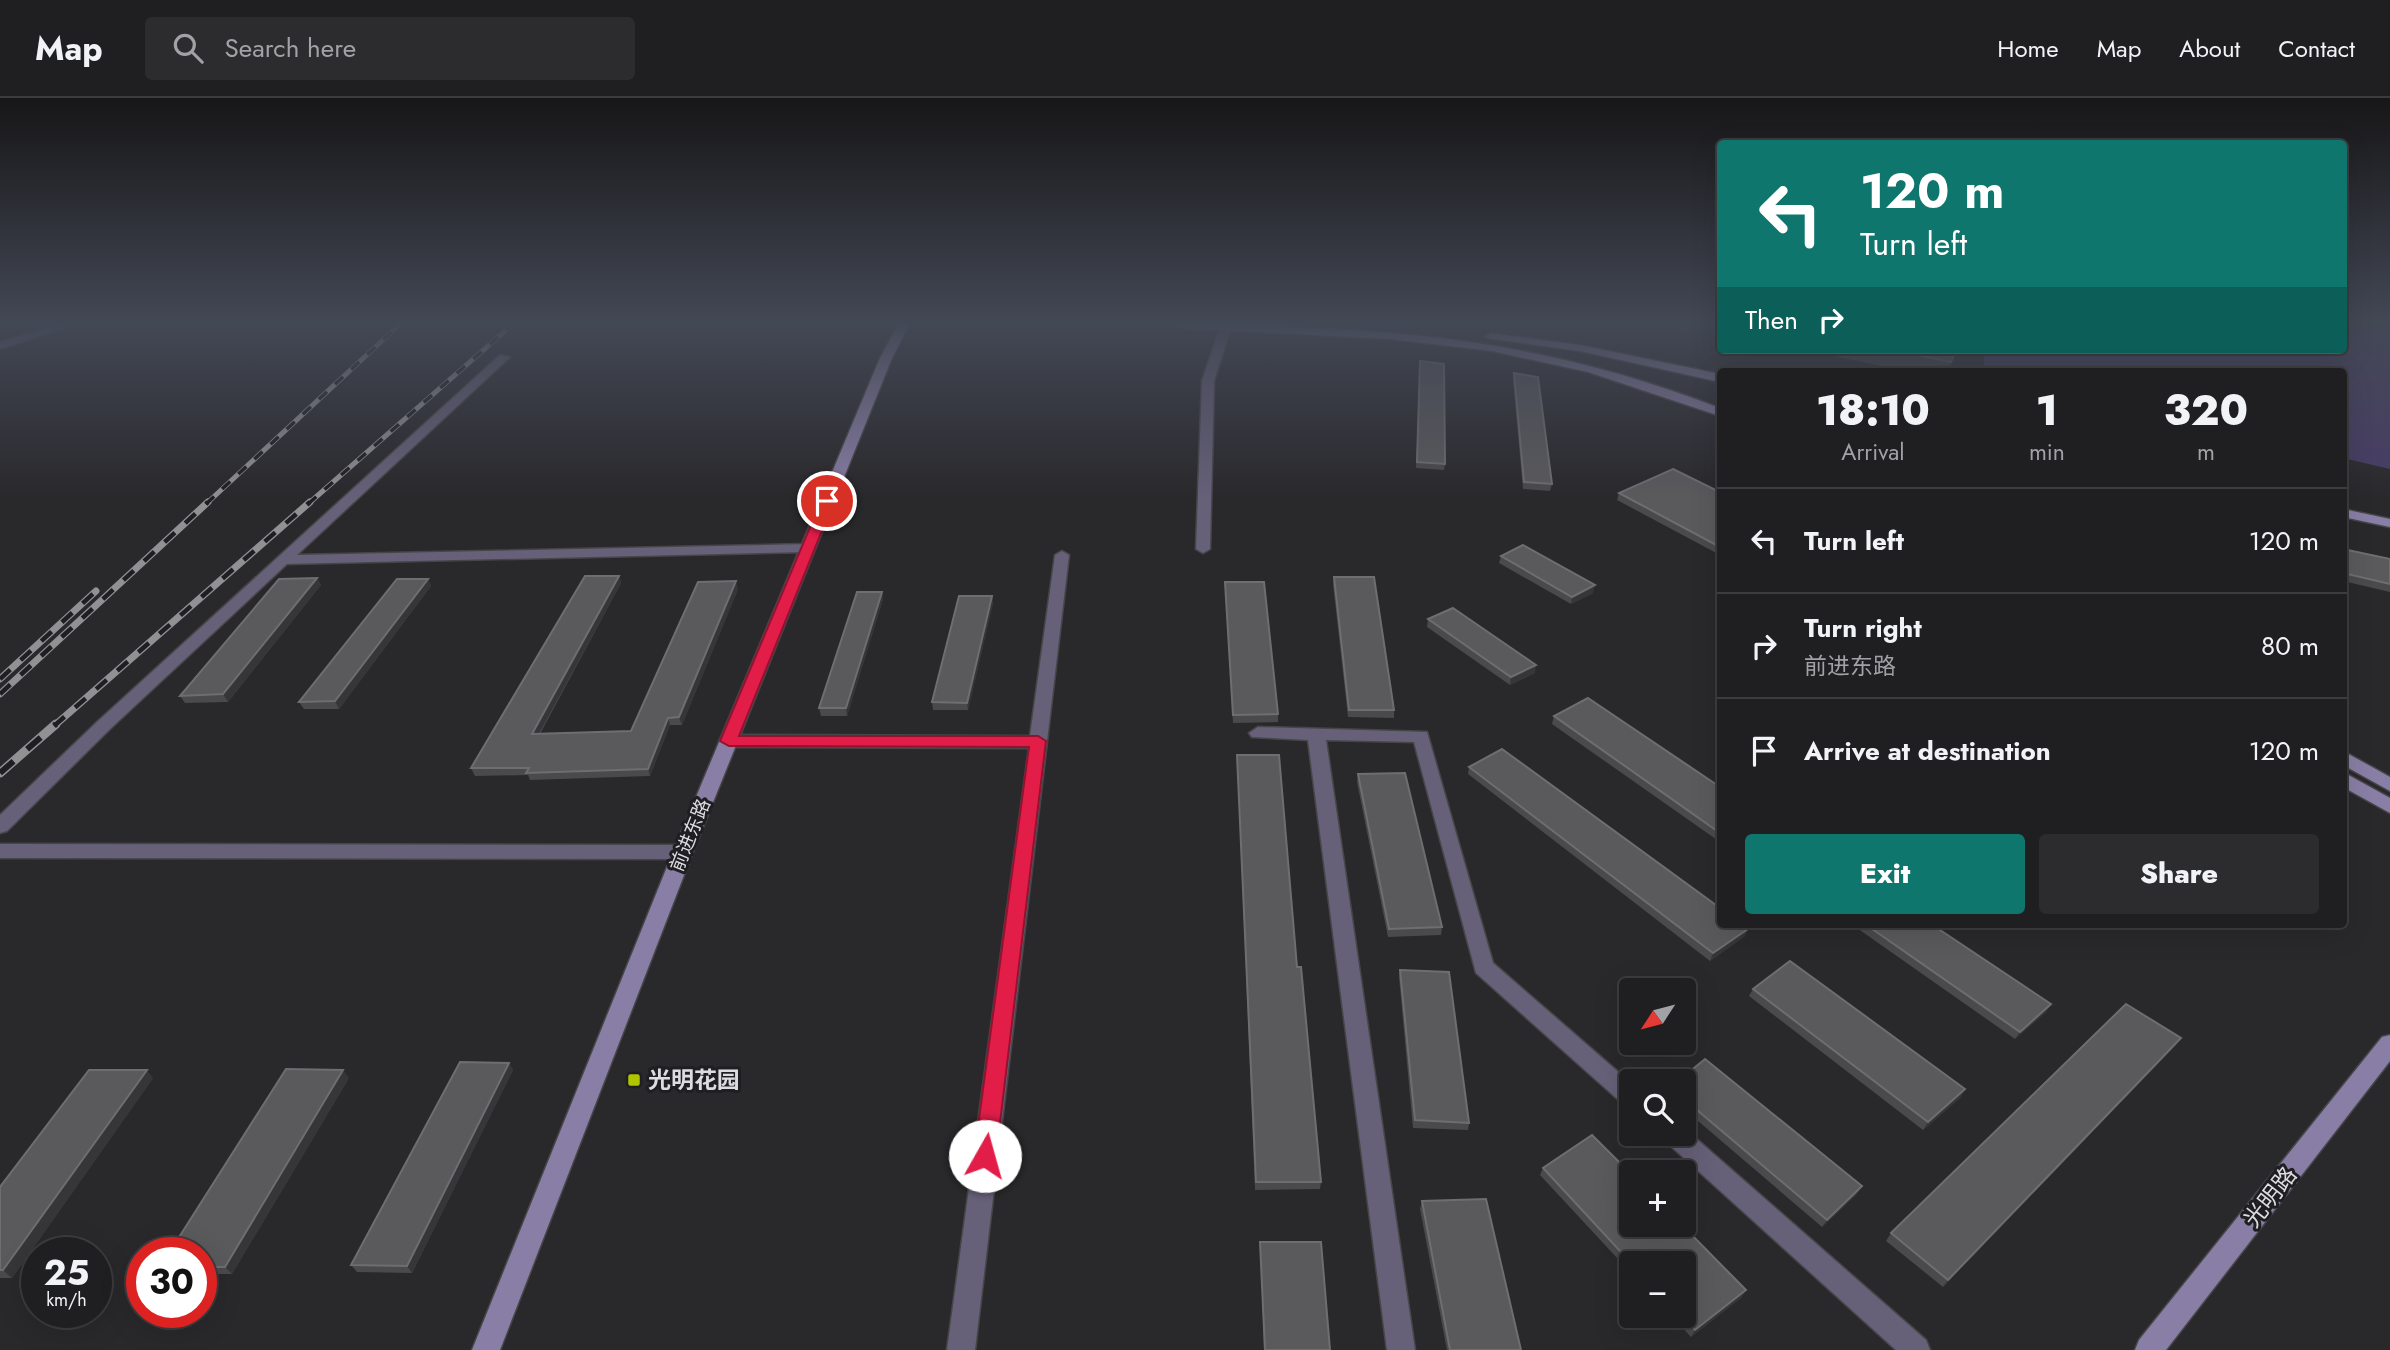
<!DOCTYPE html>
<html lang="en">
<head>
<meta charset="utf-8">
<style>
	body { margin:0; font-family:Jost,"Noto Sans SC",sans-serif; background:#2c2b2d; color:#f1f3f6; height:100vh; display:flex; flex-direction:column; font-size:26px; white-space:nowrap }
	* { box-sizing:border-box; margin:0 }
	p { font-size:23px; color:#a1a2a5 }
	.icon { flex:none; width:38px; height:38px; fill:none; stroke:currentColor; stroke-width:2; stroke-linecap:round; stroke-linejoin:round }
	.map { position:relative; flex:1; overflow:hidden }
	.sheet { position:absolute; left:1717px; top:270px; width:630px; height:560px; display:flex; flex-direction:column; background:#1f1e20; border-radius:7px; box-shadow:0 7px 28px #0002,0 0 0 2px #3c3c3e }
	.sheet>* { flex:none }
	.top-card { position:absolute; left:1717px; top:42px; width:630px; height:214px; border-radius:7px; box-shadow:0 7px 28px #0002,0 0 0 2px #3c3c3e; background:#0f766e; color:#fff; overflow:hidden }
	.needle { width:46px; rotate:234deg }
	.buttons { position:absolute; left:1619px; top:880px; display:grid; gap:14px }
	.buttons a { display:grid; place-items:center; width:77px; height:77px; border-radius:7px; background:#1f1e20; box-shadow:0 7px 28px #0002,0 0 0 2px #3c3c3e; font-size:35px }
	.speed { position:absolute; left:21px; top:1139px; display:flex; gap:14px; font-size:35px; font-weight:700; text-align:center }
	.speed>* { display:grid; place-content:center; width:91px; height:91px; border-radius:50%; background:#1f1e20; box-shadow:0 7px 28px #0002,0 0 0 2px #3c3c3e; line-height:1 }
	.speed small { font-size:18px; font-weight:400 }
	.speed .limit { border:10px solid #d22; background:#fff; color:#111 }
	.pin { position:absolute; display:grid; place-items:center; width:60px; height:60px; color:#fff; margin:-30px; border:4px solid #fff; border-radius:50%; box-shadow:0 2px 7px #0007 }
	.me { position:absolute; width:77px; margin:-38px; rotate:7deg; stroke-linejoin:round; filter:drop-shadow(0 0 5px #0008) }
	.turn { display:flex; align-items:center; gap:24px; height:147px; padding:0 28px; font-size:32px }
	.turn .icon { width:91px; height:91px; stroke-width:2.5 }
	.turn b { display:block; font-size:49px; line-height:60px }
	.then { display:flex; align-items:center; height:66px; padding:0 28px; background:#0003; gap:14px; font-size:26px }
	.eta { display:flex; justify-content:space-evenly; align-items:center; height:119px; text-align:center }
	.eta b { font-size:42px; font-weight:800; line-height:49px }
	.button { display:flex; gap:14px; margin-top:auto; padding:14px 28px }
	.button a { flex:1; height:80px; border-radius:7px; background:#0f766e; color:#fff; font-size:28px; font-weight:800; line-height:80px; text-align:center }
	.button a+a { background:#2c2b2d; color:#f1f3f6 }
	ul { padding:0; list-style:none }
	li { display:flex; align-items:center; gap:21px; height:105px; padding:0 28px; border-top:2px solid #3c3c3e }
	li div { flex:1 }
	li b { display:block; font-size:26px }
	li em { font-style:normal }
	header { display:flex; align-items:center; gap:42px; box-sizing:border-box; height:98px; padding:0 35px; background:#1f1e20; border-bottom:2px solid #3c3c3e }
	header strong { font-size:33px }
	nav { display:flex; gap:38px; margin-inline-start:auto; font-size:24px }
	.search { width:490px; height:63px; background:#2c2b2d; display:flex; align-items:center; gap:18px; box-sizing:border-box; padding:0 24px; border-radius:7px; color:#a1a2a5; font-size:26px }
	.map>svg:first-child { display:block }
	.green { fill:#493c67 }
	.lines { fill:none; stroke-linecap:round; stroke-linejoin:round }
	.minor-casing { stroke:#464548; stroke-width:3 }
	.tertiary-casing { stroke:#464548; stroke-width:3 }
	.secondary-casing { stroke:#464548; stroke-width:3 }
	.minor { fill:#666078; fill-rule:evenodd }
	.tertiary { fill:#666078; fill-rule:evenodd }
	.secondary { fill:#897ea5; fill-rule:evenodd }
	.rail-far2-casing { stroke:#919093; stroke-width:5 }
	.rail-far1-casing { stroke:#919093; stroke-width:7 }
	.rail-casing { stroke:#919093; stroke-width:9 }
	.rail-far2 { stroke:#1f1e22; stroke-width:3.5; stroke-dasharray:11; stroke-linecap:butt }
	.rail-far1 { stroke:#1f1e22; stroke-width:4.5; stroke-dasharray:14; stroke-linecap:butt }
	.rail { stroke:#1f1e22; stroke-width:6; stroke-dasharray:18; stroke-linecap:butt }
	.wall { fill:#4a494c }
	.shaded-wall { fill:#363538 }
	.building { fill:#5a595c; stroke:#6e6d70; stroke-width:2 }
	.route { fill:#e11d48; stroke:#92132f; stroke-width:2 }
	.poi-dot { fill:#b0c500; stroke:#1f1e22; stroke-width:2.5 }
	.labels { text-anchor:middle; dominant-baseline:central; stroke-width:6; stroke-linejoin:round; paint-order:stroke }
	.street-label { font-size:19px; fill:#dddcde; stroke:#1f1e22 }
	.near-poi-label { font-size:23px; font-weight:bold; fill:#dddcde; stroke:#1f1e22; text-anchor:start }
	.near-street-label { font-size:23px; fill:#dddcde; stroke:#1f1e22 }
</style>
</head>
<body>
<header>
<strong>Map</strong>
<div class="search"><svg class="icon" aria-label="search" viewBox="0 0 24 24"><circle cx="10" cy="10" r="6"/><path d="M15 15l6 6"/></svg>Search here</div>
<nav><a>Home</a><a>Map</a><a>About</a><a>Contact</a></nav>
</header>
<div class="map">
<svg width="2390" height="1252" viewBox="0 0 2390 1252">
	<rect width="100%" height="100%" fill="#29282b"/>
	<path class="green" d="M2343 227H2390V371L2343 360V273H1984V252H2343Z"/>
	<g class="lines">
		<defs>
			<g id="minor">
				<path d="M1221 227 1231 229 1214 283 1210 451 1203 455 1196 451 1202 283Z"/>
				<path d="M500 257 510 259 297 457 808 446 815 450 808 454 287 466 110 631 7 733 0 735V717L98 623Z"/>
				<path d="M1062 453 1069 457 975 1252H947L1029 650 728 649 719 643 728 637 1030 638 1055 457Z"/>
				<path d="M1258 629 1427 634 1493 865 1631 985V1009L1623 1006 1476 875 1414 644 1326 642 1415 1252H1387L1308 642 1252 639 1249 635Z"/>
				<path d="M0 746 683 747 690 749 693 754 690 759 683 761 0 760Z"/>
				<path d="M1684 1030 1926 1242 1930 1252H1896L1665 1043 1661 1036H1684Z"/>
			</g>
			<path id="tertiary" d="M58 227H74L0 251V244Z"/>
			<g id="secondary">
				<path d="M898 227H909L892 260 693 754 500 1252H472L673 754 880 260Z"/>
				<path d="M1172 227C1214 224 1258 227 1300 229 1452 235 1577 255 1720 310V318L1588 274 1492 253 1389 241 1178 230Z"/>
				<path d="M1491 235 1580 247 1720 276V284L1580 253 1487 240 1485 238Z"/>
				<path d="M2343 411 2390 421V429L2343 419Z"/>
				<path d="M2343 653 2390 679V693L2343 667Z"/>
				<path d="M2343 674 2390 700V715L2343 689Z"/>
				<path d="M2390 937V963L2166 1252H2135L2139 1242 2382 939Z"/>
			</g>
		</defs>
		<use href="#minor" class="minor-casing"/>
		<use href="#tertiary" class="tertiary-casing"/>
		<use href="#secondary" class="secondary-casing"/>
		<use href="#minor" class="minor"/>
		<use href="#tertiary" class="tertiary"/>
		<use href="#secondary" class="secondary"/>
		<defs>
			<g id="rail-far2">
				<path d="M206 406 399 227"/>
				<path d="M308 406 512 227"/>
			</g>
			<g id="rail-far1">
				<path d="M0 581 96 493"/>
				<path d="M0 596 208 404"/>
				<path d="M54 628 310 404"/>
			</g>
			<path id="rail" d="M0 675 56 626"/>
		</defs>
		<use href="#rail-far2" class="rail-far2-casing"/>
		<use href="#rail-far1" class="rail-far1-casing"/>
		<use href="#rail" class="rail-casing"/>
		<use href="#rail-far2" class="rail-far2"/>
		<use href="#rail-far1" class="rail-far1"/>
		<use href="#rail" class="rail"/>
	</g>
	<g class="wall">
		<path d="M1643 227H1692L1689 234Z"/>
		<path d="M1831 252H1957L1948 273H1904L1830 257Z"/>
		<path d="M1420 263 1445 366 1444 372 1416 370Z"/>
		<path d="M1514 275 1552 386 1550 393 1523 391 1513 282Z"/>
		<path d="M1720 394V457L1617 402 1619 395Z"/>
		<path d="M2343 451 2390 461V494L2343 483Z"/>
		<path d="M1501 458 1593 495 1571 506 1499 465Z"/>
		<path d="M619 478 621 485 540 636 631 633 738 491 682 627H670L650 678 530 682 528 677 475 678 471 670Z"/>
		<path d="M1334 479 1394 612V620L1348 619 1333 486Z"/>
		<path d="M317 480 321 487 228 604 185 605 180 598Z"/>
		<path d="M428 481 431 488 339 611H304L299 604Z"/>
		<path d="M1225 484 1278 616V624L1233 625Z"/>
		<path d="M882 494 883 501 847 618H821L819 610Z"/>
		<path d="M992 498 993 505 968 612H933L932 604Z"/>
		<path d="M1428 521 1535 575 1510 587 1427 529Z"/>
		<path d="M1554 618 1720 689V744L1552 626Z"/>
		<path d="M1237 657 1297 869 1321 1084 1320 1091 1255 1092Z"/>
		<path d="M1469 669 1745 838 1710 863 1468 676Z"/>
		<path d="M1358 676 1442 829 1441 837 1388 839 1357 684Z"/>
		<path d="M1855 826H1931L2046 914 2015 941 1854 828Z"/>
		<path d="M1400 872 1469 1025 1468 1032 1413 1030 1399 879Z"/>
		<path d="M1753 891 1961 999 1923 1032 1749 898Z"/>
		<path d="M2175 948 1943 1189 1886 1143 1891 1135Z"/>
		<path d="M509 965 513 972 412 1175 357 1174 351 1167Z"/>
		<path d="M153 980 12 1180H0V1089Z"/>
		<path d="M349 980 232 1176H201V1155Z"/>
		<path d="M1684 984 1857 1096 1822 1129 1684 1011Z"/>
		<path d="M1543 1070 1742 1199 1691 1239 1672 1218H1684V1166H1631V1175L1540 1077Z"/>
		<path d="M1422 1103 1521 1252H1447L1420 1111Z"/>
		<path d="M1260 1144 1330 1252H1264Z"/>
	</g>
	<g class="shaded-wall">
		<path d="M619 478 621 485 535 643 532 636Z"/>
		<path d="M317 480 321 487 228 604 223 596Z"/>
		<path d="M428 481 431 488 339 611 335 603Z"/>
		<path d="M736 483 738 491 682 627 679 619Z"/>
		<path d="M1595 487 1593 495 1571 506 1572 499Z"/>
		<path d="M882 494 883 501 847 618 846 610Z"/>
		<path d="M992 498 993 505 968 612 967 605Z"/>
		<path d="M1536 567 1535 575 1510 587 1511 579Z"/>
		<path d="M668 620 670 627 650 678 648 671Z"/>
		<path d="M1748 831 1745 838 1710 863 1713 855Z"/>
		<path d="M2051 906 2046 914 2015 941 2020 934Z"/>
		<path d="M2181 940 2175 948 1943 1189 1948 1182Z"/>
		<path d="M509 965 513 972 412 1175 407 1168Z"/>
		<path d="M147 972 153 980 12 1180 3 1172Z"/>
		<path d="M343 972 349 980 232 1176 225 1169Z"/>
		<path d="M1965 991 1961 999 1923 1032 1928 1024Z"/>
		<path d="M1862 1088 1857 1096 1822 1129 1827 1122Z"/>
		<path d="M1746 1192 1742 1199 1691 1239 1695 1232Z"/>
	</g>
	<g class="building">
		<path d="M1894 252H1956L1951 264Z"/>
		<path d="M1420 263 1444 266 1445 366 1417 364Z"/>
		<path d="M1514 275 1538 279 1552 386 1524 384Z"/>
		<path d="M1673 371 1720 394V449L1619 395Z"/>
		<path d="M1523 447 1595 487 1572 499 1501 458Z"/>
		<path d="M2343 451 2390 461V486L2343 475Z"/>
		<path d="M585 478H619L532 636 631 633 698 484 736 483 679 619 668 620 648 671 526 675 529 670H471Z"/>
		<path d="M1334 479H1374L1394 612H1349Z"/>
		<path d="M317 480 223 596 180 598 279 481Z"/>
		<path d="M397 481H428L335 603 299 604Z"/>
		<path d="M1225 484H1264L1278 616 1233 617Z"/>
		<path d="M857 494H882L846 610H819Z"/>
		<path d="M959 498H992L967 605 932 604Z"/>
		<path d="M1453 510 1536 567 1511 579 1428 521Z"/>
		<path d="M1588 600 1720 689V735L1554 618Z"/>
		<path d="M1502 651 1720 810V826H1742L1748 831 1713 855 1469 669Z"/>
		<path d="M1237 657H1279L1297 869H1301L1321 1084H1256Z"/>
		<path d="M1405 675 1442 829 1389 831 1358 676Z"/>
		<path d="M1865 826H1931L2051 906 2020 934Z"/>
		<path d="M1790 863 1965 991 1928 1024 1753 891Z"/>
		<path d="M1400 872 1449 874 1469 1025 1415 1022Z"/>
		<path d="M2126 906 2181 940 1948 1182 1891 1135Z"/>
		<path d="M1705 961 1862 1088 1827 1122 1684 1001V984H1677Z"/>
		<path d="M460 964 509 965 407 1168 351 1167Z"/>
		<path d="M286 971 343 972 225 1169H201V1155H169Z"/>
		<path d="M89 972H147L3 1172H0V1089Z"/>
		<path d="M1592 1037 1631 1076V1127H1682L1746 1192 1695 1232 1682 1218H1684V1166H1632L1543 1070Z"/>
		<path d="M1486 1101 1521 1252H1450L1422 1103Z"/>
		<path d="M1260 1144H1321L1330 1252H1265Z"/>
	</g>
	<linearGradient id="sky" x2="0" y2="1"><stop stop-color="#171618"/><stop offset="0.56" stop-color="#434855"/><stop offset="1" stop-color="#434855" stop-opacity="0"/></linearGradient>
	<rect width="2390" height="402" fill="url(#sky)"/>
	<path class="route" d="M827 399 834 403 739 638H1038L1046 643 996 1058 993 1065 985 1068 977 1065 974 1058 1029 649 729 648 720 643 821 403Z"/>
	<rect class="poi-dot" x="627" y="975" width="14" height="14" rx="3.5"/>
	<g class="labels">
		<g class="street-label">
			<text transform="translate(690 737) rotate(-68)">前进东路</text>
		</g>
		<g class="near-poi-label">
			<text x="648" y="982">光明花园</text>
		</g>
		<g class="near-street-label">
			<text transform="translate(2270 1099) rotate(-52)">光明路</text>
		</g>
	</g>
</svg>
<div class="buttons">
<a><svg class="needle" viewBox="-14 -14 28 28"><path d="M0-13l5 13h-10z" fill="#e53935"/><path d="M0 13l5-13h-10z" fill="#a1a2a5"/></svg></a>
<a><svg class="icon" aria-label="search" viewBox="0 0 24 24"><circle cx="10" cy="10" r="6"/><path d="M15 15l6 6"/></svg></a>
<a>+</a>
<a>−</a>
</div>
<div class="speed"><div>25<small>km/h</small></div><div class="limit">30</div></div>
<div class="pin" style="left:827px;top:403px;background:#d93025"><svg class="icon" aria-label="arrive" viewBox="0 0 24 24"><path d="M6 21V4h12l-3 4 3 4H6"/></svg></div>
<svg class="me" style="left:985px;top:1058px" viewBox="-20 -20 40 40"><circle r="19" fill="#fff"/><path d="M0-13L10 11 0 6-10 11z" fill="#e11d48"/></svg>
<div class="top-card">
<div class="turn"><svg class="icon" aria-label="left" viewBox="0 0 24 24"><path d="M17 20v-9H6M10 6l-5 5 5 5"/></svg><div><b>120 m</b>Turn left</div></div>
<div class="then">Then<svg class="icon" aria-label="right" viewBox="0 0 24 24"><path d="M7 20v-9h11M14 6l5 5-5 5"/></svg></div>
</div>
<section class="sheet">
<div class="eta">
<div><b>18:10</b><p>Arrival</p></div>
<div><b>1</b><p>min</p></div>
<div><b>320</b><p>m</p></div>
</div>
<ul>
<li><svg class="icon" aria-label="left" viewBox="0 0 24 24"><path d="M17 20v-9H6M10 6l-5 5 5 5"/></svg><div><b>Turn left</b></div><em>120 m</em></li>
<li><svg class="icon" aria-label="right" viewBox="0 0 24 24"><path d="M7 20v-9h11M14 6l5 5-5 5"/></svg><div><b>Turn right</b><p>前进东路</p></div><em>80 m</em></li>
<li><svg class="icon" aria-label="arrive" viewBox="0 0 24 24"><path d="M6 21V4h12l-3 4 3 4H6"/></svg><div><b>Arrive at destination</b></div><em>120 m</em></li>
</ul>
<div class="button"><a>Exit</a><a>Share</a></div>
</section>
</div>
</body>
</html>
